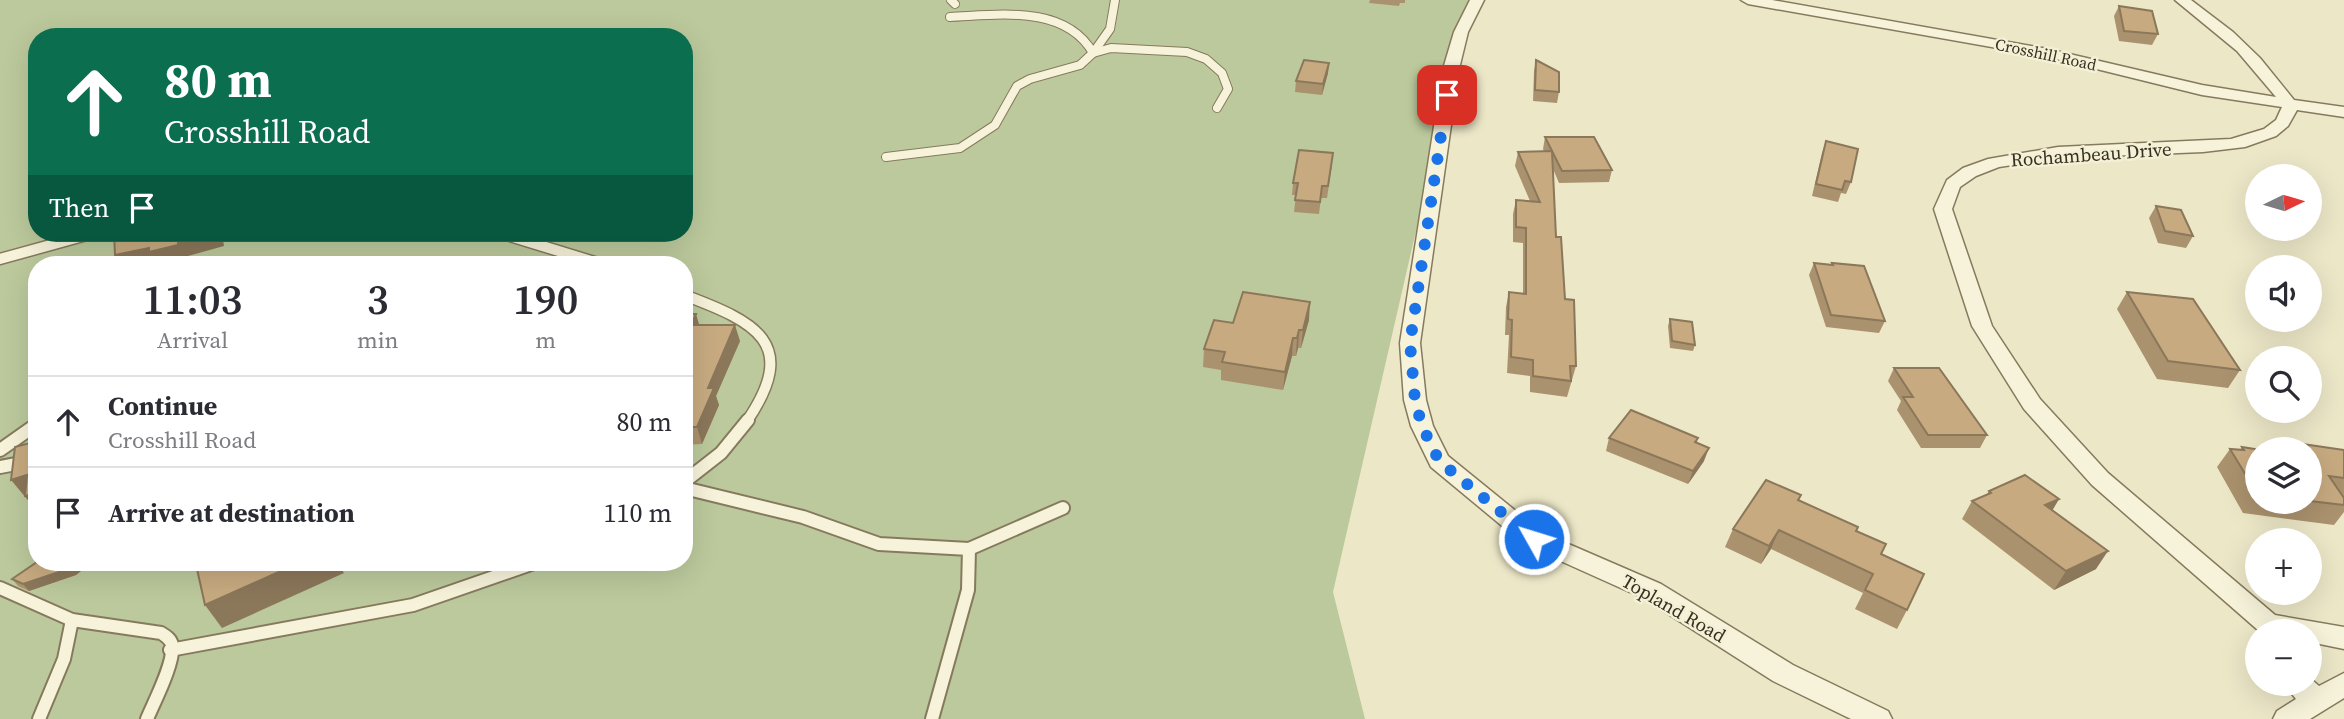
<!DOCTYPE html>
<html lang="en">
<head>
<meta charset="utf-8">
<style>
	body { margin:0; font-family:"Source Serif 4",serif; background:#f7f7f7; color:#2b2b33; height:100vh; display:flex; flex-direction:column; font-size:26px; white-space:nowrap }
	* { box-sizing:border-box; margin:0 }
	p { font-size:23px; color:#7c7c81 }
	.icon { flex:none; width:38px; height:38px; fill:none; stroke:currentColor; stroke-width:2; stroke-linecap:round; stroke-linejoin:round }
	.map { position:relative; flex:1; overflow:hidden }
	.details { position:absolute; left:28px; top:256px; width:665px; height:315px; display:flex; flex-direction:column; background:#fff; border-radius:28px; box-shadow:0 7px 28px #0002 }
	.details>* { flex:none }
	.hud { position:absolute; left:28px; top:28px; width:665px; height:214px; border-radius:28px; box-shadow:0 7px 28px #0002; background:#0b6e4f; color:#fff; overflow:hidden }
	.needle { width:46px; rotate:85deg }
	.controls { position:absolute; left:2245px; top:164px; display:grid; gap:14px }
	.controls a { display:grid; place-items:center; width:77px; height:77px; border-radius:50%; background:#fff; box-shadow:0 7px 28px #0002; font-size:35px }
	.pin { position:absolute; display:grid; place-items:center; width:60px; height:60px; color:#fff; margin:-30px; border-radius:14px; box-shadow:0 4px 10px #0006 }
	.me { position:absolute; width:77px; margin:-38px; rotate:309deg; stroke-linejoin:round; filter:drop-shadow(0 0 5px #0008) }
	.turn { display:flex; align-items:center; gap:24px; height:147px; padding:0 21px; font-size:32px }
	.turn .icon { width:91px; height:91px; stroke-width:2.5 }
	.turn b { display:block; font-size:49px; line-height:60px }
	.then { display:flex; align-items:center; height:66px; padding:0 21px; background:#0003; gap:14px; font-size:26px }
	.eta { display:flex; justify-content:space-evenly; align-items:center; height:119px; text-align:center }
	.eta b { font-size:42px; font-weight:600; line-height:49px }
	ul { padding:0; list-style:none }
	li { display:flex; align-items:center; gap:21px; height:91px; padding:0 21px; border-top:2px solid #e1e1e2 }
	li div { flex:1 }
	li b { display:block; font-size:26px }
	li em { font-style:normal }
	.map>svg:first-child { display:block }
	.green { fill:#bcc99c; fill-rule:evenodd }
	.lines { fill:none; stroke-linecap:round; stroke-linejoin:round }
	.service-far2-casing { stroke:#867a5e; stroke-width:10 }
	.service-far1-casing { stroke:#867a5e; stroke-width:13 }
	.service-casing { stroke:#867a5e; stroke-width:16 }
	.minor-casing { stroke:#867a5e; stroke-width:3 }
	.service-far2 { stroke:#f7f3da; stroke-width:8 }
	.service-far1 { stroke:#f7f3da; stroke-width:10 }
	.service { stroke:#f7f3da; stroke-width:12 }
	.minor { fill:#f7f3da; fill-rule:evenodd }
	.wall { fill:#ab926e }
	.shaded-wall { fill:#8b775a }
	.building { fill:#c7aa80; stroke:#8b775a; stroke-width:2 }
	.route { stroke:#1a73e8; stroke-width:12; stroke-dasharray:0 21.6 }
	.labels { text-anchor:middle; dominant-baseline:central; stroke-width:5; stroke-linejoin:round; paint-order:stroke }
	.far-street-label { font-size:16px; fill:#372f20; stroke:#f3f0d6 }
	.street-label { font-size:19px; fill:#372f20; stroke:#f3f0d6 }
</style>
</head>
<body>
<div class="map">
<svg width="2344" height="719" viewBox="0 0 2344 719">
	<rect width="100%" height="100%" fill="#ece7c7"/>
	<path class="green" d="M0 0H1469L1333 592 1365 719H0ZM37 37H684V233H37ZM37 264H684V562H37Z"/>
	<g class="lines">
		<defs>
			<g id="service-far2">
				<path d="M951 0 955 4"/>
				<path d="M950 17C998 15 1065 4 1093 53"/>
				<path d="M1093 53 1110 29 1115 0"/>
				<path d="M886 157 960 148 995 125 1017 86 1030 79 1080 65 1093 53 1111 48 1187 52 1206 59 1222 73 1228 89 1217 108"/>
			</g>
			<g id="service-far1">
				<path d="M500 233 601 264"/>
				<path d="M0 259 94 233"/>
				<path d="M684 295C756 322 800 343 747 421"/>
			</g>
			<g id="service">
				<path d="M0 450 37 424"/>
				<path d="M0 467 37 460"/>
				<path d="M684 482 721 453 748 420"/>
				<path d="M684 488 803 517 879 544 969 549 968 590 932 719"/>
				<path d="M969 549 1063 508"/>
				<path d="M0 588 72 620 161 633C166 636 171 639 172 645 175 662 154 702 147 719"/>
				<path d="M170 650 413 605 537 562"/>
				<path d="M39 719 64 659 72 620"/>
			</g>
			<g id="minor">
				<path d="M1470 0H1484L1468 32 1459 69 1420 343 1426 400 1433 426 1448 456 1543 533 1661 584 1793 665 1888 711 1892 719H1851L1773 681 1643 598 1525 545 1431 467 1411 426 1404 400 1400 343 1443 69 1454 32Z"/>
				<path d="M1741 0H1772L2048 49 2202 85 2276 97 2237 51 2175 0H2191L2233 32 2260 58 2294 100 2344 107V117L2297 110 2288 126 2276 136 2245 147 2203 152 2058 158 1999 167 1976 176 1960 187 1952 209 1992 326 2040 399 2108 473 2275 615 2344 627V649L2310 642V632L2259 631 2092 485 2024 409 1972 326 1934 209 1947 180 1963 168 1988 159 2058 147 2231 139 2264 129 2276 120 2282 107 2202 95 2048 57 1748 4Z"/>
				<path d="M2344 673V698L2310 719H2273L2277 711 2296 699 2284 684H2310V678L2319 686Z"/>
			</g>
		</defs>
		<use href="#service-far2" class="service-far2-casing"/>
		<use href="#service-far1" class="service-far1-casing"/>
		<use href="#service" class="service-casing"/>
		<use href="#minor" class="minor-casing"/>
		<use href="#service-far2" class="service-far2"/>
		<use href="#service-far1" class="service-far1"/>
		<use href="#service" class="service"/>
		<use href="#minor" class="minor"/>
	</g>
	<g class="wall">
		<path d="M1370 0H1405V3H1400L1399 6 1369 3Z"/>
		<path d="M2119 6 2158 34 2152 45 2119 41 2114 16Z"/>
		<path d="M1536 60 1559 92 1557 103 1533 101 1534 71Z"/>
		<path d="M1329 63 1328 73 1322 95 1295 92 1296 81Z"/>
		<path d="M1545 137 1612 170 1609 182 1559 183 1553 169 1556 237 1576 366 1567 397 1530 392V376L1507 373 1509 335H1505L1506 307 1509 292 1523 294V243L1513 242V214L1516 200 1530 201 1515 166 1518 152 1544 151 1543 149Z"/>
		<path d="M1826 141 1851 182 1846 194 1841 193 1838 202 1812 196 1822 153Z"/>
		<path d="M1332 165 1327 198H1321L1319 214 1294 212 1296 195H1292L1293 183Z"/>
		<path d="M2156 206 2193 236 2186 248 2158 243 2149 218Z"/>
		<path d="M1814 263 1831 265 1832 263 1885 321 1879 333 1826 327 1809 275Z"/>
		<path d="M2127 292 2240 370 2228 388 2157 379 2117 309Z"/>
		<path d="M684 314 699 325 740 341 716 396 719 405 702 444 684 445Z"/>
		<path d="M1670 319 1695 345 1693 351 1670 348 1668 326Z"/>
		<path d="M1309 320 1301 348H1298L1296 356H1292L1283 390 1221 380V370L1203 367 1204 349 1233 323Z"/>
		<path d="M1894 368 1987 435 1980 448H1921L1897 410 1901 401 1888 381Z"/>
		<path d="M1609 438H1698L1697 442 1704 461 1688 484 1606 451Z"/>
		<path d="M2289 442 2344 450V512L2334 525 2243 513 2217 467 2230 449 2240 450 2242 447 2258 450V502H2310V450H2284Z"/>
		<path d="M1989 491 2059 499 2052 510 2096 569 2054 590 1962 519 1972 501 1987 494Z"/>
		<path d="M1801 495 1799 500 1856 531 1881 554 1907 610 1897 629 1855 609 1863 593 1771 549 1761 564 1725 547 1733 529Z"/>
		<path d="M37 562H92L76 575 29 591 18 586 12 579Z"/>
	</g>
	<g class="shaded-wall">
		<path d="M1329 63 1328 73 1322 95 1323 84Z"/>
		<path d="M200 233H222L224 246 188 256V262L180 264H121L115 255Z"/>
		<path d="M1310 302 1309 320 1301 348 1303 330Z"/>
		<path d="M696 314 701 331 691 325Z"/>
		<path d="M735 325 740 341 716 396 719 405 702 444 697 427 708 388Z"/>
		<path d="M1299 330 1298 348 1296 356 1297 338Z"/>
		<path d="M1293 338 1292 356 1283 390 1285 372Z"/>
		<path d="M1709 448 1704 461 1688 484 1693 471Z"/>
		<path d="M27 475 37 488V511L11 480Z"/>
		<path d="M2059 499 2048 518 2045 505Z"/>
		<path d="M1779 530 1771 549 1761 564 1769 546Z"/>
		<path d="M2108 551 2096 569 2054 590 2066 571Z"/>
		<path d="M78 562H92L76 575 29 591 23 584Z"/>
		<path d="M301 562H337L344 573 222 628 205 605Z"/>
	</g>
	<g class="building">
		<path d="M2119 6 2152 11 2158 34 2124 31Z"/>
		<path d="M1304 60 1329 63 1323 84 1296 81Z"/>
		<path d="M1536 60 1559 72V92L1535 90Z"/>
		<path d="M1545 137H1594L1612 170 1562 171Z"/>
		<path d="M1826 141 1858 149 1851 182 1845 181 1842 190 1816 184Z"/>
		<path d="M1299 150 1333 153 1328 186H1322L1320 202 1295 200 1298 183H1293Z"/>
		<path d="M1552 151 1556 237H1561L1565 299 1574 300 1576 366H1570L1571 381 1533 376V360L1511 357 1512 320 1508 319 1509 292 1526 294V228L1516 227V200L1540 202 1518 152Z"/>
		<path d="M2156 206 2181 210 2193 236 2165 231Z"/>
		<path d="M114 233H200L178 238V245L149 252V248L115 255Z"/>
		<path d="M1814 263 1833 265 1832 263 1864 266 1885 321 1831 315Z"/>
		<path d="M1243 292 1310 302 1303 330H1299L1297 338H1293L1285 372 1222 362 1225 352 1204 349 1214 320 1233 323Z"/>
		<path d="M2127 292 2193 299 2240 370 2168 361Z"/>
		<path d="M684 314H696L691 325H735L708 388H714L697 427H684Z"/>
		<path d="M1670 319 1692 322 1695 345 1672 341Z"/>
		<path d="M1894 368H1939L1987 435H1928L1903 397H1913Z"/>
		<path d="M1631 410 1698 438 1695 442 1709 448 1693 471 1609 438Z"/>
		<path d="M37 441V493L25 496 27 475 11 480 15 447Z"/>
		<path d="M2289 442 2344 450V478L2329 476 2344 498V505L2310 501V450H2294Z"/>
		<path d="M2242 447 2261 450H2258V495L2230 449 2244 450Z"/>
		<path d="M2025 475 2059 499 2045 505 2108 551 2066 571 1972 501 1991 493 1989 491Z"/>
		<path d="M1766 480 1801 495 1798 500 1858 527 1856 531 1886 544 1881 554 1924 574 1907 610 1865 590 1873 574 1779 530 1769 546 1733 529Z"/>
		<path d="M37 562H78L71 568 23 584 12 579Z"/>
		<path d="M214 562H301L205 605 197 569Z"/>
	</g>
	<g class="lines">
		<path class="route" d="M1447 95 1410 343 1415 400 1422 426 1439 461 1534 539"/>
	</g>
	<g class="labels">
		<g class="far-street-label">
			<text transform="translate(2046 54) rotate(12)">Crosshill Road</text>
		</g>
		<g class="street-label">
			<text transform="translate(2091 154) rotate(-4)">Rochambeau Drive</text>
			<text transform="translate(1674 608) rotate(30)">Topland Road</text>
		</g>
	</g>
</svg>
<div class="controls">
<a><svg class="needle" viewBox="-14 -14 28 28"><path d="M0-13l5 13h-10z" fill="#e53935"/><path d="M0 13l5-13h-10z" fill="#7c7c81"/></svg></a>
<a><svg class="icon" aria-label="sound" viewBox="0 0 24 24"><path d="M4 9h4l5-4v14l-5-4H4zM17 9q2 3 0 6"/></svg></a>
<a><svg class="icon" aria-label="search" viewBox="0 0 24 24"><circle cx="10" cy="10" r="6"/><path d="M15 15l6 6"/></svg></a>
<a><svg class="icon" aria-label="layers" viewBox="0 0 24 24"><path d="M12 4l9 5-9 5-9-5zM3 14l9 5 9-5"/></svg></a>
<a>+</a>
<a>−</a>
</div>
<div class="pin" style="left:1447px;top:95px;background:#d93025"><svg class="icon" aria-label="arrive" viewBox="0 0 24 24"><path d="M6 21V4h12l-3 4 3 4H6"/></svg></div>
<svg class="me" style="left:1534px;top:539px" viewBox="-20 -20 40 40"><circle r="17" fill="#1a73e8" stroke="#fff" stroke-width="3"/><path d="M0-11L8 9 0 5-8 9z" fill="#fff"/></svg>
<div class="hud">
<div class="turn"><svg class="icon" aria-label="ahead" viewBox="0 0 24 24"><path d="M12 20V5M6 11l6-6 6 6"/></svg><div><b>80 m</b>Crosshill Road</div></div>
<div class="then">Then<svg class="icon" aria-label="arrive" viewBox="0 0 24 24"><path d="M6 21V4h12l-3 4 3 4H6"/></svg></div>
</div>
<section class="details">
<div class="eta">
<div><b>11:03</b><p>Arrival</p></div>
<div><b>3</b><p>min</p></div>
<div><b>190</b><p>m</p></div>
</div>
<ul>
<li><svg class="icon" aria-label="ahead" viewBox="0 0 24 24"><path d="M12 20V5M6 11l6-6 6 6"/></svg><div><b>Continue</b><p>Crosshill Road</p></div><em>80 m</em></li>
<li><svg class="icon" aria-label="arrive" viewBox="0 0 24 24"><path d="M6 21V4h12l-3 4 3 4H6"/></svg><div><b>Arrive at destination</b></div><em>110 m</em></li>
</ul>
</section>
</div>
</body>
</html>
